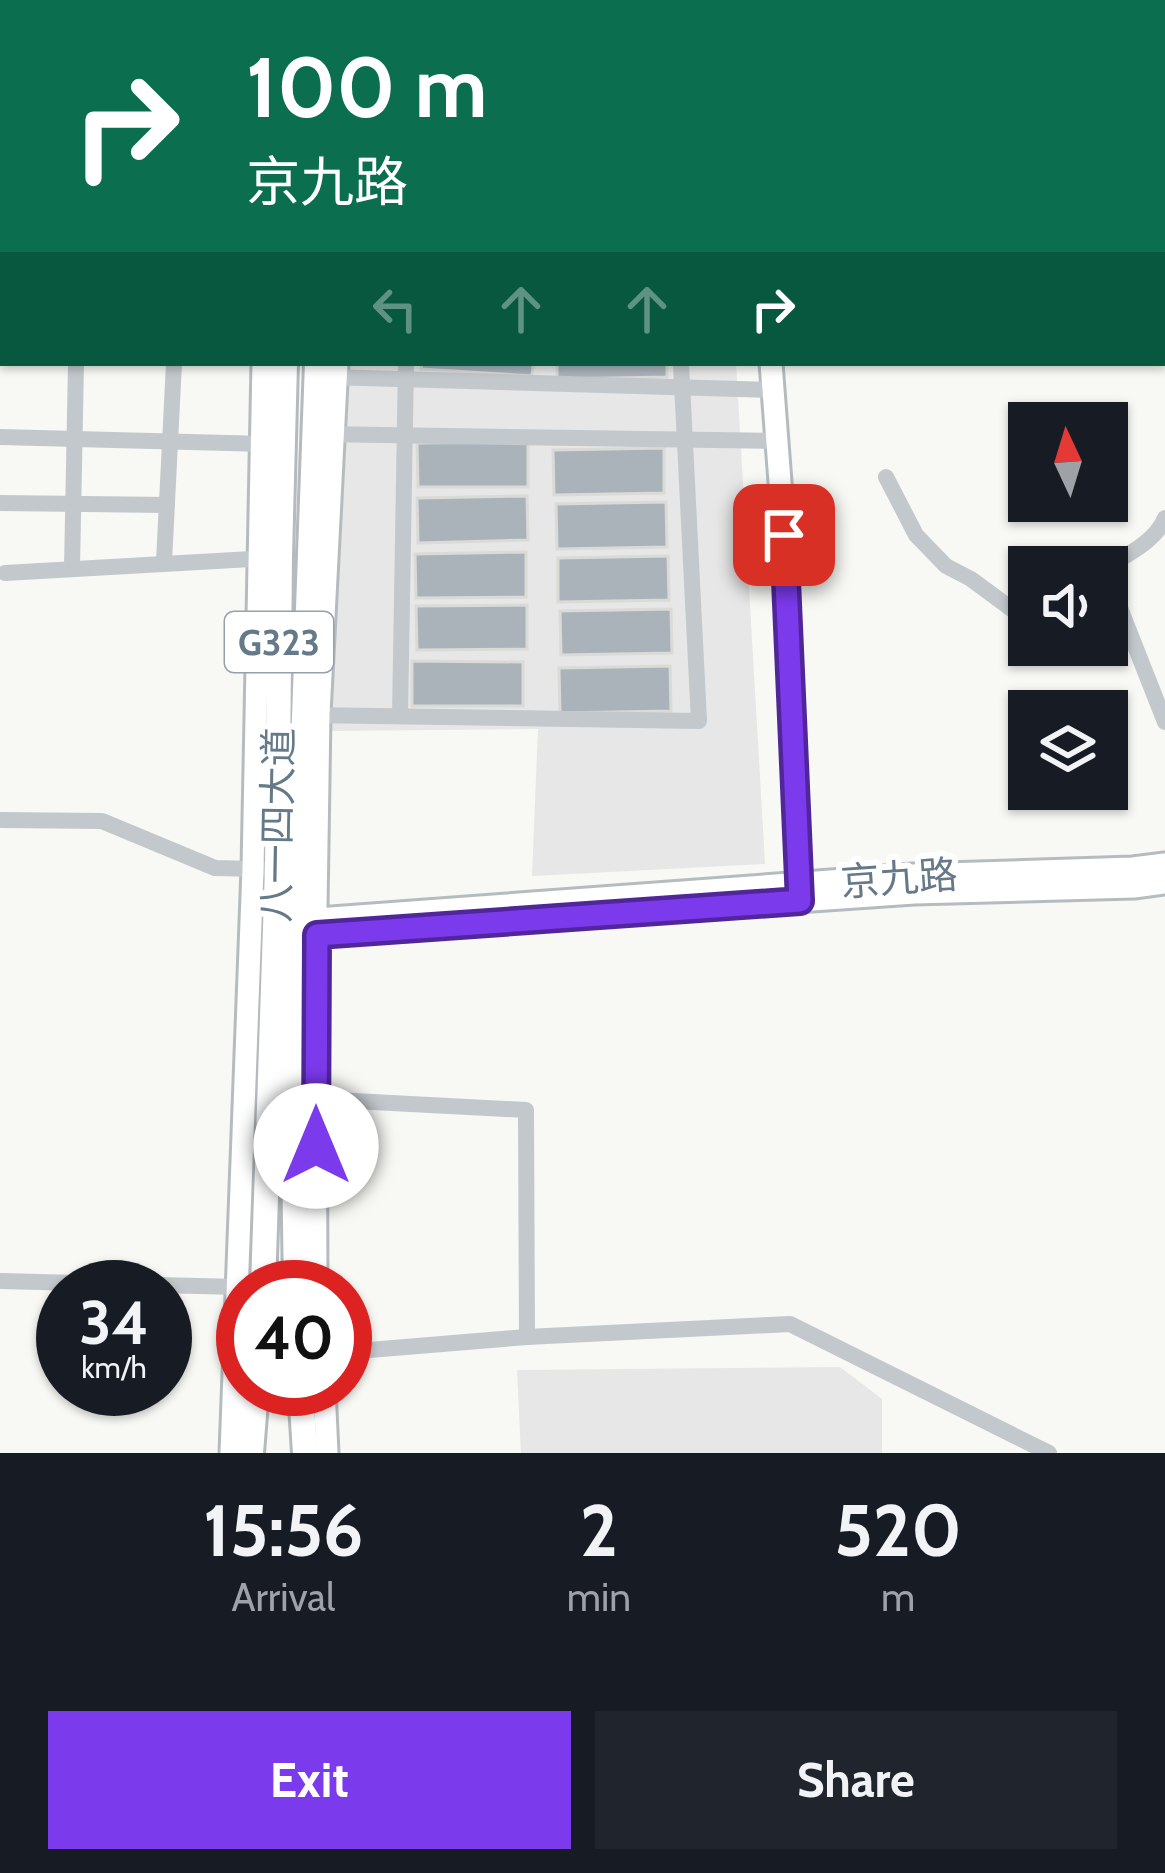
<!DOCTYPE html>
<html lang="en">
<head>
<meta charset="utf-8">
<style>
	body { margin:0; font-family:Cabin,"Noto Sans SC",sans-serif; background:#20242c; color:#f1f3f6; height:100vh; display:flex; flex-direction:column; font-size:45px; white-space:nowrap }
	* { box-sizing:border-box; margin:0 }
	p { font-size:39px; color:#9ea1a6 }
	.icon { flex:none; width:66px; height:66px; fill:none; stroke:currentColor; stroke-width:2; stroke-linecap:round; stroke-linejoin:round }
	.map { position:relative; height:1453px; overflow:hidden }
	.drawer { display:flex; flex-direction:column; background:#171b24; flex:1 }
	.drawer>* { flex:none }
	.top-card { position:absolute; left:0px; top:0px; width:1167px; height:366px; box-shadow:0 3px 9px #0004; background:#0b6e4f; color:#fff; overflow:hidden }
	.needle { width:78px; rotate:356deg }
	.controls { position:absolute; left:1008px; top:402px; display:grid; gap:24px }
	.controls a { display:grid; place-items:center; width:120px; height:120px; border-radius:0px; background:#171b24; box-shadow:0 3px 9px #0004; font-size:60px }
	.speed { position:absolute; left:36px; top:1260px; display:flex; gap:24px; font-size:60px; font-weight:700; text-align:center }
	.speed>* { display:grid; place-content:center; width:156px; height:156px; border-radius:50%; background:#171b24; box-shadow:0 3px 9px #0004; line-height:1 }
	.speed small { font-size:30px; font-weight:400 }
	.speed .limit { border:18px solid #d22; background:#fff; color:#111 }
	.pin { position:absolute; display:grid; place-items:center; width:102px; height:102px; color:#fff; margin:-51px; border-radius:24px; box-shadow:0 6px 18px #0006 }
	.me { position:absolute; width:132px; margin:-66px; rotate:0deg; stroke-linejoin:round; filter:drop-shadow(0 0 9px #0008) }
	.turn { display:flex; align-items:center; gap:42px; height:252px; padding:0 48px; font-size:54px }
	.turn .icon { width:156px; height:156px; stroke-width:2.5 }
	.turn b { display:block; font-size:84px; line-height:102px }
	.lanes { display:flex; align-items:center; height:114px; padding:0 48px; background:#0003; justify-content:center; gap:60px; direction:ltr }
	.lanes .off { opacity:.35 }
	.eta { display:flex; justify-content:space-evenly; align-items:center; height:204px; text-align:center }
	.eta b { font-size:72px; font-weight:700; line-height:84px }
	.cta { display:flex; gap:24px; margin-top:auto; padding:24px 48px }
	.cta a { flex:1; height:138px; border-radius:0px; background:#7c3aed; color:#fff; font-size:48px; font-weight:700; line-height:138px; text-align:center }
	.cta a+a { background:#20242c; color:#f1f3f6 }
	.map>svg:first-child { display:block }
	.built { fill:#e6e7e6 }
	.building { fill:#a9b3b9; stroke:#dadad7; stroke-width:3 }
	.lines { fill:none; stroke-linecap:round; stroke-linejoin:round }
	.secondary-casing { stroke:#b5bcc0; stroke-width:27 }
	.primary-casing { stroke:#b4babe; stroke-width:30 }
	.street { stroke:#c3c8cc; stroke-width:16 }
	.secondary { stroke:#fff; stroke-width:21 }
	.primary { stroke:#fff; stroke-width:24 }
	.route-casing { stroke:#51269a; stroke-width:30 }
	.route { stroke:#7c3aed; stroke-width:21 }
	.labels { text-anchor:middle; dominant-baseline:central; stroke-width:12; stroke-linejoin:round; paint-order:stroke }
	.shield { fill:#fff; stroke:#93a1ac; stroke-width:3 }
	.shield-label { font-size:36px; font-weight:bold; fill:#657988 }
	.street-label { font-size:39px; fill:#657988; stroke:#fff }
</style>
</head>
<body>
<div class="map">
<svg width="1165" height="1453" viewBox="0 0 1165 1453">
	<rect width="100%" height="100%" fill="#f8f8f5"/>
	<g class="built">
		<rect x="356" y="0" width="360" height="3"/>
		<path d="M342 363H736L765 864 532 876 538 729 329 731Z"/>
		<path d="M840 1367 882 1399V1453H521L517 1370Z"/>
	</g>
	<g class="building">
		<path d="M422 363H533L532 376 421 369Z"/>
		<path d="M557 363H667V377L557 379Z"/>
		<path d="M528 442V487H418L417 443Z"/>
		<path d="M664 448V493L554 495 553 450Z"/>
		<path d="M527 496 528 540 418 543 417 498Z"/>
		<path d="M666 502 667 547 557 549 556 504Z"/>
		<path d="M526 552V597L416 598 415 554Z"/>
		<path d="M668 556 669 600 558 602V558Z"/>
		<path d="M527 605V649L417 650 416 606Z"/>
		<path d="M671 609 672 653 561 655 560 611Z"/>
		<path d="M412 661 523 662V706H412Z"/>
		<path d="M670 666 671 711 560 713 559 668Z"/>
	</g>
	<g class="lines">
		<defs>
			<g id="secondary">
				<path d="M744 0V3"/>
				<path d="M771 363 784 535 800 895"/>
				<path d="M304 920 912 875 1133 868 1165 864"/>
				<path d="M305 935 914 893 1134 887 1165 883"/>
				<path d="M316 1287 315 972 319 714 337 363"/>
				<path d="M324 1389 327 1453"/>
				<path d="M231 1453 253 869 263 363"/>
			</g>
			<g id="primary">
				<path d="M298 3V0"/>
				<path d="M323 3V0"/>
				<path d="M263 1287 277 868 280 556 285 363"/>
				<path d="M296 1287 293 1094 296 936 317 363"/>
				<path d="M301 1389 305 1453"/>
				<path d="M251 1453 256 1389"/>
			</g>
		</defs>
		<use href="#secondary" class="secondary-casing"/>
		<use href="#primary" class="primary-casing"/>
		<g class="street">
			<path d="M998 0 1001 3"/>
			<path d="M412 3V0"/>
			<path d="M0 249H3"/>
			<path d="M1164 259 1165 262"/>
			<path d="M329 377 772 390"/>
			<path d="M321 434 776 441"/>
			<path d="M0 437 269 444"/>
			<path d="M886 477 916 535 946 566 971 579 1021 616 1029 614"/>
			<path d="M0 503 167 505"/>
			<path d="M164 562 174 363"/>
			<path d="M1107 567C1128 554 1156 541 1165 518"/>
			<path d="M72 568 76 363"/>
			<path d="M5 573 268 558"/>
			<path d="M1107 575 1165 722"/>
			<path d="M308 715 699 721 681 363"/>
			<path d="M400 716 406 363"/>
			<path d="M0 820 102 821 215 868 260 869"/>
			<path d="M316 1099 526 1110 527 1337"/>
			<path d="M0 1281 238 1287"/>
			<path d="M345 1352 527 1337 790 1324 1049 1453"/>
		</g>
		<use href="#secondary" class="secondary"/>
		<use href="#primary" class="primary"/>
	</g>
	<g class="lines">
		<defs>
			<path id="route" d="M316 1146 317 935 800 901 784 535"/>
		</defs>
		<use href="#route" class="route-casing"/>
		<use href="#route" class="route"/>
	</g>
	<g class="labels">
		<rect class="shield" x="225" y="612" width="108" height="60" rx="9"/>
		<g class="shield-label">
			<text x="279" y="642">G323</text>
		</g>
		<g class="street-label">
			<text transform="translate(277 825) rotate(-89)">八一四大道</text>
			<text transform="translate(899 878) rotate(-4)">京九路</text>
		</g>
	</g>
</svg>
<div class="controls">
<a><svg class="needle" viewBox="-14 -14 28 28"><path d="M0-13l5 13h-10z" fill="#e53935"/><path d="M0 13l5-13h-10z" fill="#9ea1a6"/></svg></a>
<a><svg class="icon" aria-label="sound" viewBox="0 0 24 24"><path d="M4 9h4l5-4v14l-5-4H4zM17 9q2 3 0 6"/></svg></a>
<a><svg class="icon" aria-label="layers" viewBox="0 0 24 24"><path d="M12 4l9 5-9 5-9-5zM3 14l9 5 9-5"/></svg></a>
</div>
<div class="speed"><div>34<small>km/h</small></div><div class="limit">40</div></div>
<div class="pin" style="left:784px;top:535px;background:#d93025"><svg class="icon" aria-label="arrive" viewBox="0 0 24 24"><path d="M6 21V4h12l-3 4 3 4H6"/></svg></div>
<svg class="me" style="left:316px;top:1146px" viewBox="-20 -20 40 40"><circle r="19" fill="#fff"/><path d="M0-13L10 11 0 6-10 11z" fill="#7c3aed"/></svg>
<div class="top-card">
<div class="turn"><svg class="icon" aria-label="right" viewBox="0 0 24 24"><path d="M7 20v-9h11M14 6l5 5-5 5"/></svg><div><b>100 m</b>京九路</div></div>
<div class="lanes"><svg class="icon off" aria-label="left" viewBox="0 0 24 24"><path d="M17 20v-9H6M10 6l-5 5 5 5"/></svg><svg class="icon off" aria-label="ahead" viewBox="0 0 24 24"><path d="M12 20V5M6 11l6-6 6 6"/></svg><svg class="icon off" aria-label="ahead" viewBox="0 0 24 24"><path d="M12 20V5M6 11l6-6 6 6"/></svg><svg class="icon" aria-label="right" viewBox="0 0 24 24"><path d="M7 20v-9h11M14 6l5 5-5 5"/></svg></div>
</div>
</div>
<section class="drawer">
<div class="eta">
<div><b>15:56</b><p>Arrival</p></div>
<div><b>2</b><p>min</p></div>
<div><b>520</b><p>m</p></div>
</div>
<div class="cta"><a>Exit</a><a>Share</a></div>
</section>
</body>
</html>
